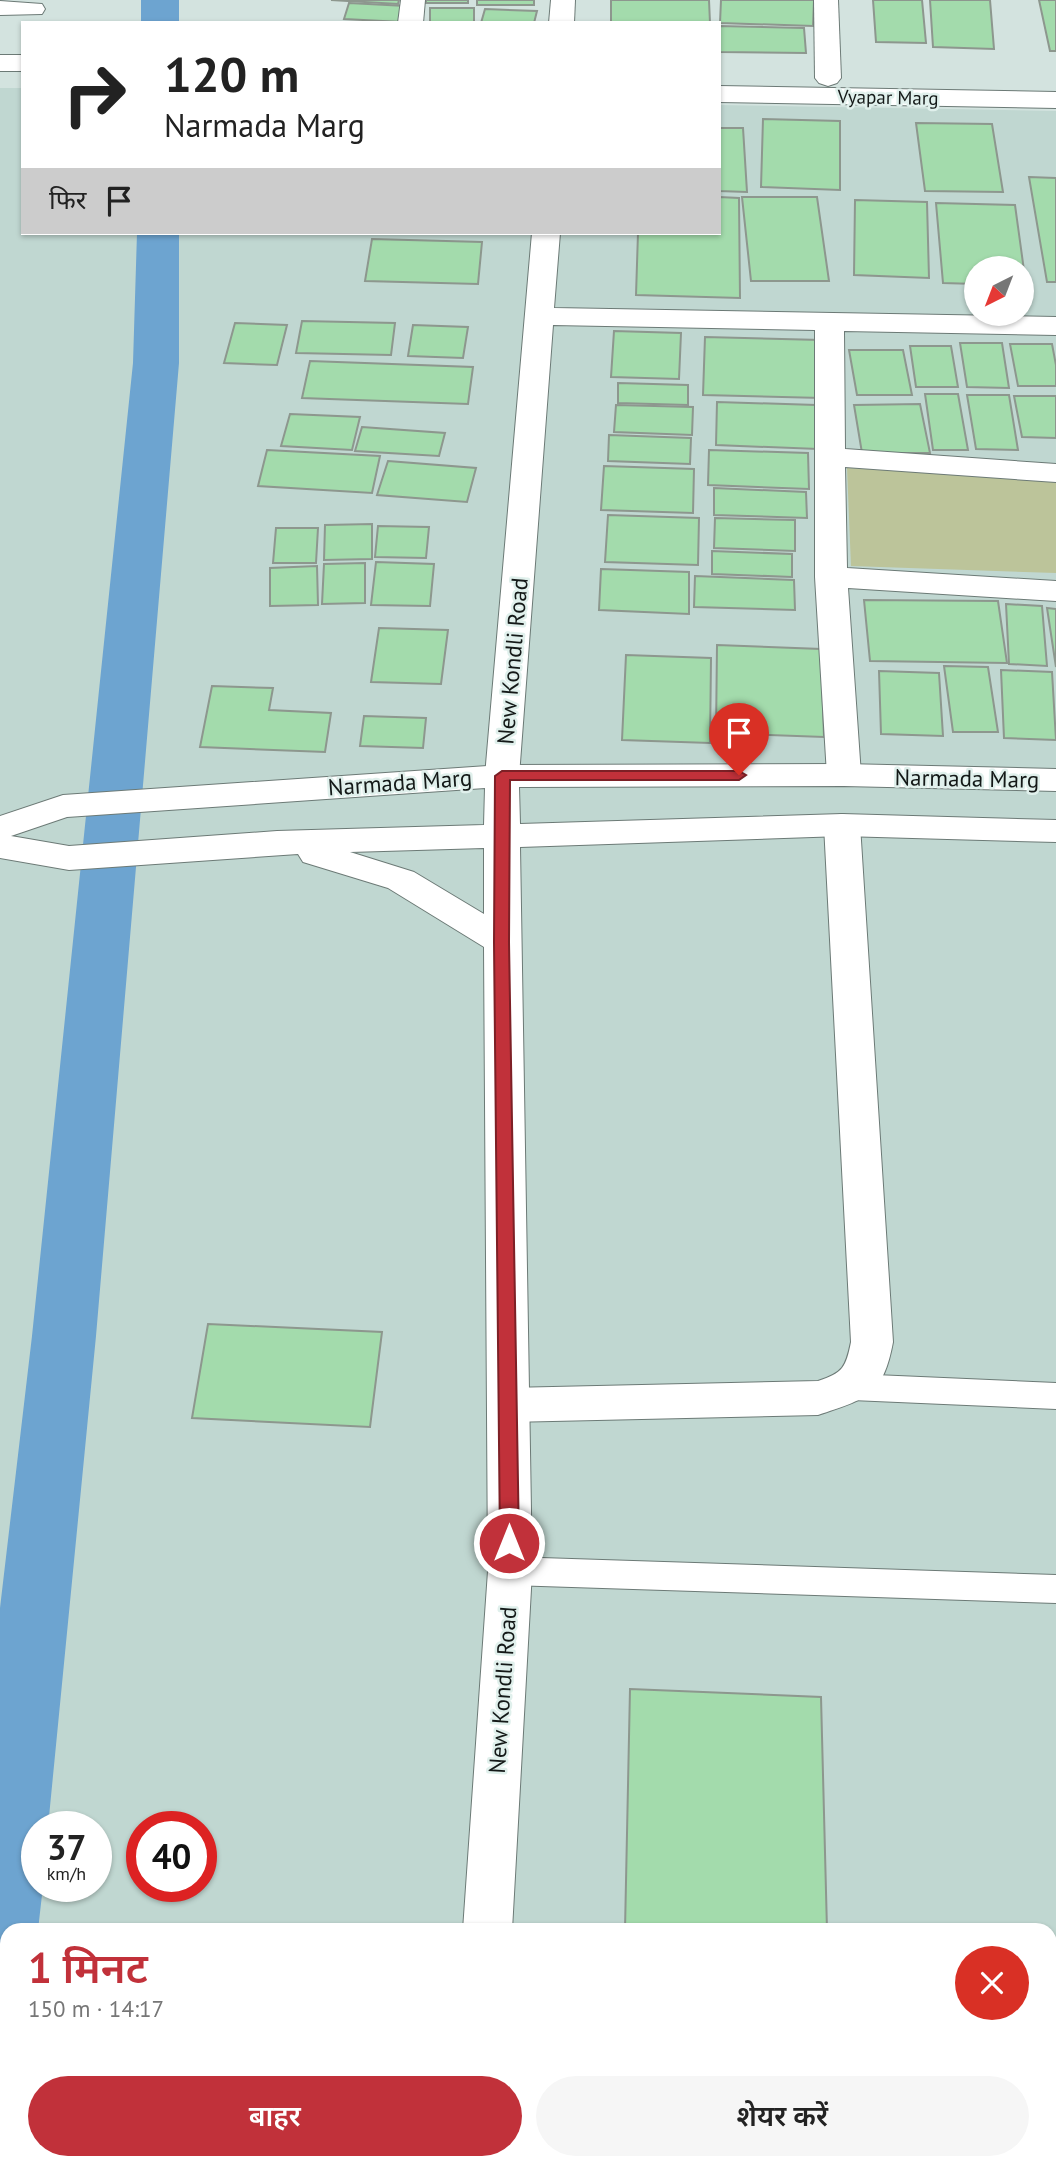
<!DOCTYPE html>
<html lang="hi">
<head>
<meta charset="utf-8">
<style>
	body { margin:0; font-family:"PT Sans","Noto Sans Devanagari",sans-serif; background:#f6f6f6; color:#222; height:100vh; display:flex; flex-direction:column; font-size:26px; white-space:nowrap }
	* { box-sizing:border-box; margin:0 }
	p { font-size:23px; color:#767676 }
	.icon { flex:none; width:38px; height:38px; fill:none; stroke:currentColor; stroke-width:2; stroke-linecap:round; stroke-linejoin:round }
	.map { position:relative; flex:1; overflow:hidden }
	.details { position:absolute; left:0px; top:1923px; width:1057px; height:247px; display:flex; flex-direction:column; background:#fff; border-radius:21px 21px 0 0; box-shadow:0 2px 5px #0004 }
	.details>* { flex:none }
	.banner { position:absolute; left:21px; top:21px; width:700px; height:214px; border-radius:0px; box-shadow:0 2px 5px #0004; background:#fff; color:#222; overflow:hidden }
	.needle { width:46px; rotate:222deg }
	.tools { position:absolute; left:964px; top:256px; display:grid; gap:14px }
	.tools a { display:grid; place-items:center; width:70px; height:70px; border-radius:50%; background:#fff; box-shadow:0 2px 5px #0004; font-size:35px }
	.speed { position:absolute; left:21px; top:1811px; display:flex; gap:14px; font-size:35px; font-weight:700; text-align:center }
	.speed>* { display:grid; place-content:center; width:91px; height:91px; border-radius:50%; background:#fff; box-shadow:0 2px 5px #0004; line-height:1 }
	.speed small { font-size:18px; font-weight:400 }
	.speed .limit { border:10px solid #d22; background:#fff; color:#111 }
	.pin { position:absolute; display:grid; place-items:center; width:60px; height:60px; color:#fff; margin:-72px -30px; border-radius:50% 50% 50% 0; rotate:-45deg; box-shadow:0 0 7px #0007 }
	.pin .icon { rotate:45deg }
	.me { position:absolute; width:77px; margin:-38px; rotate:0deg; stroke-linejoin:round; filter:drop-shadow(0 0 5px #0008) }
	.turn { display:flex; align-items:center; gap:24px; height:147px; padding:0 28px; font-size:32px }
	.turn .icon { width:91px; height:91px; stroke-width:2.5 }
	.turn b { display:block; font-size:49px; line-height:60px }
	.then { display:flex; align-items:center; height:66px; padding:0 28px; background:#0003; gap:14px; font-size:26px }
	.round { display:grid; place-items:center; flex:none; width:74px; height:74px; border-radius:37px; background:#f6f6f6 }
	.summary { display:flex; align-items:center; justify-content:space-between; height:119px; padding:0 28px }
	h1 { font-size:42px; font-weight:600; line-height:52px; color:#c1313a }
	.cta { display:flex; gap:14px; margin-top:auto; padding:14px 28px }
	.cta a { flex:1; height:80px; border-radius:42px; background:#c1313a; color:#fff; font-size:28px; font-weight:600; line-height:80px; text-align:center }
	.cta a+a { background:#f6f6f6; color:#222 }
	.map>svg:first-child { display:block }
	.built { fill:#c0d7d1; fill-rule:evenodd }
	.green { fill:#bcc49a }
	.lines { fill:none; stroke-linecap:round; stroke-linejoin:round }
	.canal { fill:#6da4d0; fill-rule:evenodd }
	.building { fill:#a3dbac; stroke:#8d978e; stroke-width:2 }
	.lane-casing { stroke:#6c7a76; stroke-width:2 }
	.street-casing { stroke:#6c7a76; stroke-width:2 }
	.secondary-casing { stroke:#6c7a76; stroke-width:2 }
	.lane { fill:#fff; fill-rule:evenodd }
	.street { fill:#fff; fill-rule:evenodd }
	.secondary { fill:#fff; fill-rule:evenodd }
	.route { fill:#c1313a; stroke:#7d2026; stroke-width:2 }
	.labels { text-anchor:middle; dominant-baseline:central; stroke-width:5; stroke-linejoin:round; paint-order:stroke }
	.far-street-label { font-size:19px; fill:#141918; stroke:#e0f0ec }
	.street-label { font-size:23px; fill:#141918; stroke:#e0f0ec }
</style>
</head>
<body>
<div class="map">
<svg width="1056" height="2169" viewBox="0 0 1056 2169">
	<rect width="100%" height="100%" fill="#d3e3df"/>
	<path class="built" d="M0 88H23V233H719V105L1056 111V2169H0ZM976 268H1022V313H976ZM37 1827H96V1886H37ZM142 1827H201V1886H142ZM7 1930H1050V2163H7Z"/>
	<path class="green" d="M847 468 1056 474V573L851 566Z"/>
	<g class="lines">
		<g class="canal">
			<rect x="141" y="0" width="38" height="23"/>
			<path d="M137 233H179V363L96 1336 48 1827H37V1886H43L38 1930H7V1965L0 1967V1608L32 1336 133 363Z"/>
		</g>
	</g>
	<g class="building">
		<path d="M331 0H399L398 4Z"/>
		<rect x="426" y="0" width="42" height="3"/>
		<rect x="477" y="0" width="57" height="5"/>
		<path d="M611 0H709L710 23H611Z"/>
		<path d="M721 0H814L813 26 720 23Z"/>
		<path d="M873 0H922L926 43 876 42Z"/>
		<path d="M930 0H990L994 49 933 47Z"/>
		<path d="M1039 0H1056V51H1050Z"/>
		<path d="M349 3 406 6 402 22 344 19Z"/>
		<rect x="430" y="8" width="44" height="15"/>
		<path d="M485 9 537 11 534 23H481Z"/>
		<path d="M719 26 804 28 806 53 720 52Z"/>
		<path d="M763 119 840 121V190L761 187Z"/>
		<path d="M916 123 992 124 1003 192 925 191Z"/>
		<path d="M719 128H743L747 192 719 191Z"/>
		<path d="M1029 177 1056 178V282H1047Z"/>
		<path d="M719 197 739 198 740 298 636 295 638 233H719Z"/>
		<path d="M742 197H817L829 281H751Z"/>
		<path d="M855 200 927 202 929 278 854 275Z"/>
		<path d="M936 203 1015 205 1026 285H1022V268H976V284L943 283Z"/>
		<path d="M372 239 482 242 478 284 365 281Z"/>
		<path d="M302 321 395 323 391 355 296 353Z"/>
		<path d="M235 323 287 325 277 365 224 363Z"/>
		<path d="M413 325 468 327 463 358 408 356Z"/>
		<path d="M614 331 681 333 679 379 611 377Z"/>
		<path d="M705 337 821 340 822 398 703 395Z"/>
		<path d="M960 343H1002L1009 388 967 387Z"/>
		<path d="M1010 344H1052L1056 365V386H1018Z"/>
		<path d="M910 346H951L958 387H916Z"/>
		<path d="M849 350H903L912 395H857Z"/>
		<path d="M310 361 473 367 468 404 302 398Z"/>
		<path d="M618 383 688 385V405L618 403Z"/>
		<path d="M925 394H958L968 450H933Z"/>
		<path d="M967 395H1009L1018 450 976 449Z"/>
		<path d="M1014 396H1056V438L1022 437Z"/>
		<path d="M717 402 816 405 818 449 716 445Z"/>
		<path d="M920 404 930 453H862L854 405Z"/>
		<path d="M616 405 693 407 692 435 614 432Z"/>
		<path d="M290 414 360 417 352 450 281 446Z"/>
		<path d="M362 427 445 433 439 456 355 451Z"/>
		<path d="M609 435 691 438 690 464 608 461Z"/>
		<path d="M267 450 380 456 372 493 258 486Z"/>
		<path d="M709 450 808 453 809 489 708 485Z"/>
		<path d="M388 461 476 468 467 502 377 495Z"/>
		<path d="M604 466 694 469 693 513 601 510Z"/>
		<path d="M714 488 806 492 807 518 714 515Z"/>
		<path d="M608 515 699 518 698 565 605 562Z"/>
		<path d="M715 518 795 520V551L714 548Z"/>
		<path d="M372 524V559L324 560 325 525Z"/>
		<path d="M378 526 429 527 426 558 375 557Z"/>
		<path d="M276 528H318L316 563H273Z"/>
		<path d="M712 551 792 554V577L712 574Z"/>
		<path d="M376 562 434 564 430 606 371 605Z"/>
		<path d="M365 563V603L322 604 324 564Z"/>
		<path d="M317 566 318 605 270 606V568Z"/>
		<path d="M601 569 689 572V614L599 610Z"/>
		<path d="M695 576 794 580 795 610 694 607Z"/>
		<path d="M864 600 998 601 1007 663 870 661Z"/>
		<path d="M1006 604 1042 606 1047 666 1009 664Z"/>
		<path d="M1047 608 1056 609V667Z"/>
		<path d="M379 628 448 630 441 684 371 682Z"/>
		<path d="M717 645 821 649 824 737 716 733Z"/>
		<path d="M626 655 711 658 710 743 622 740Z"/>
		<path d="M944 666 988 667 998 732H953Z"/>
		<path d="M1001 670 1052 672 1056 740 1004 738Z"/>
		<path d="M879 671 939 673 943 736 881 734Z"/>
		<path d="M212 686 273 688 269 710 331 713 325 752 200 747Z"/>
		<path d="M364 716 426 718 423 748 360 746Z"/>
		<path d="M208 1324 382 1332 370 1427 192 1418Z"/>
		<path d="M630 1689 821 1697 827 1930H625Z"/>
		<path d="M1050 2157 1052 2169H926V2163H1050Z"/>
		<path d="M589 2163H875L876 2169H589Z"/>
	</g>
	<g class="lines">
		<defs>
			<g id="lane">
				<path d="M852 1374 1056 1383V1409L852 1400 840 1396 836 1387 840 1378Z"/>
				<path d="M510 1557 1056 1575V1603L510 1585 498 1581 493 1571 498 1561Z"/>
			</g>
			<g id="street">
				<path d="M401 0H425L423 23H398Z"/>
				<path d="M551 0H575L574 23H549Z"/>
				<path d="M814 0H838L841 78 837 83 828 86 819 83 815 78Z"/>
				<path d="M0 1 42 4 45 9 42 14 0 15Z"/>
				<path d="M532 233H560L554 308 1056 317V335L844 331 845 449 1056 464V482L845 467 847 568 1056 581V601L848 588 861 775 856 783 844 786 832 783 827 775 815 577V330L553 325 519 776 514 784 502 787 490 784 485 776Z"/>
				<path d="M842 814 854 817 860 825 893 1342C883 1396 866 1399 818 1415L508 1422 493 1417 487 1405 493 1393 508 1388 818 1381C843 1373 846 1367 851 1342L824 825 830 817Z"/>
			</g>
			<g id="secondary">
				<rect x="0" y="55" width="23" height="16"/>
				<path d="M719 86 1056 92V108L719 102Z"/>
				<path d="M844 764 1056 769V791L844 786 519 787 520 824 842 814 1056 820V842L842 836 520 847 532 1571 512 1930H463L488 1571 484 947 388 888 303 862 298 854 69 870 0 858V816L63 795 502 765ZM485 788 484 825 277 831 69 846 11 836 67 817ZM484 848V914L414 872 350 852Z"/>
				<rect x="446" y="2163" width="52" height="6"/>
			</g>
		</defs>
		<use href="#lane" class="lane-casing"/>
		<use href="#street" class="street-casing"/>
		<use href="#secondary" class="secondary-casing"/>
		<use href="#lane" class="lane"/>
		<use href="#street" class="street"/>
		<use href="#secondary" class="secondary"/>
	</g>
	<path class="route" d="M502 771H739L746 775 739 780H510L509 942 519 1543 516 1549 509 1551 503 1549 500 1543 494 942 495 776Z"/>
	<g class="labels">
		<g class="far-street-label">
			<text transform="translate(888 97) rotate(1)">Vyapar Marg</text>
		</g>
		<g class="street-label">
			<text transform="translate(512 661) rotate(-85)">New Kondli Road</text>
			<text transform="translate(967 778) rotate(1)">Narmada Marg</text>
			<text transform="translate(400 782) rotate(-4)">Narmada Marg</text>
			<text transform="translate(502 1690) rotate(-86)">New Kondli Road</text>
		</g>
	</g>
</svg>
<div class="tools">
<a><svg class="needle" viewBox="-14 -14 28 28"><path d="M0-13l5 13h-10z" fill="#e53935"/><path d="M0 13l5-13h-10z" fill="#767676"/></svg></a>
</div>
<div class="speed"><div>37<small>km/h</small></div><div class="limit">40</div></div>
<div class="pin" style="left:739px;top:775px;background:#d93025"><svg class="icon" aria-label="arrive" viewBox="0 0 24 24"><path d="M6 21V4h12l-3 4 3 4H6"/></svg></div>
<svg class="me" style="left:509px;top:1543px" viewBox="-20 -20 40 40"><circle r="17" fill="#c1313a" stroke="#fff" stroke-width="3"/><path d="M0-11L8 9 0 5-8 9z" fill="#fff"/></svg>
<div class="banner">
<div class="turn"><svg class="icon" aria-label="right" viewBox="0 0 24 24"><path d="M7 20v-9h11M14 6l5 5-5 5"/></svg><div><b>120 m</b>Narmada Marg</div></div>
<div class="then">फिर<svg class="icon" aria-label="arrive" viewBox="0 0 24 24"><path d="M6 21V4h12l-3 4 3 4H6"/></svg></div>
</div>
<section class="details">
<div class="summary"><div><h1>1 मिनट</h1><p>150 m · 14:17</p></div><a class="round" style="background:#d93025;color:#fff"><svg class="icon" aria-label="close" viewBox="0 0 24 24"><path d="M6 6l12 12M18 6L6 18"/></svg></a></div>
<div class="cta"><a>बाहर</a><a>शेयर करें</a></div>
</section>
</div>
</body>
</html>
